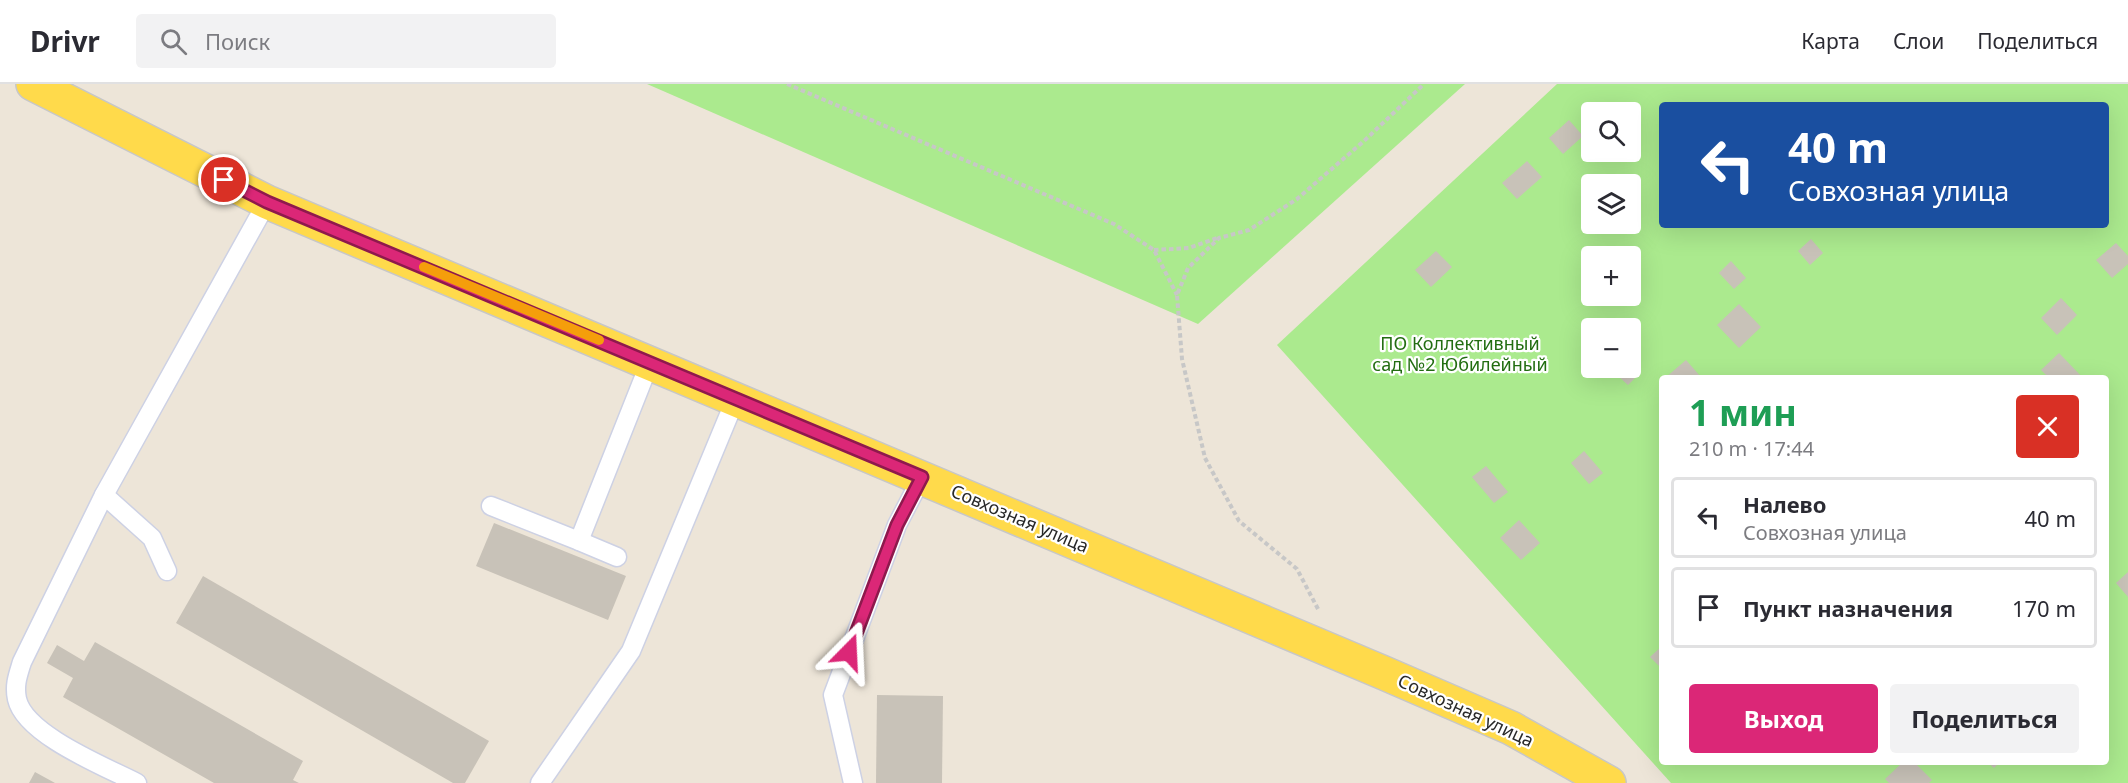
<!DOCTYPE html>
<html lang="ru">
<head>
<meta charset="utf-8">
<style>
	body { margin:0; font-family:"Noto Sans",sans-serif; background:#f2f2f3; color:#2b2b33; height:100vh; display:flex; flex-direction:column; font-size:22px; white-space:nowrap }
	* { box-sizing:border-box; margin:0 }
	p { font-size:20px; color:#7c7c81 }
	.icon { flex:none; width:33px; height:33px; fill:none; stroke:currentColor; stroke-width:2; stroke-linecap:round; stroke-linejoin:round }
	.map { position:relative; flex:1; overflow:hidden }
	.panel { position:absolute; left:1659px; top:291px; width:450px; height:390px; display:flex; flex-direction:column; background:#fff; border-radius:6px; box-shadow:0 6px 24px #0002 }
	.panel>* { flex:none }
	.hud { position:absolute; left:1659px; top:18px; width:450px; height:126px; border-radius:6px; box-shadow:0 6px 24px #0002; background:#1a4fa0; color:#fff; overflow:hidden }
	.tools { position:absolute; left:1581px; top:18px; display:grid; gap:12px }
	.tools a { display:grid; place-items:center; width:60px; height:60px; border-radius:6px; background:#fff; box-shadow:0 6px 24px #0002; font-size:30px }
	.pin { position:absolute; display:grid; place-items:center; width:51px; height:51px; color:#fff; margin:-26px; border:3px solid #fff; border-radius:50%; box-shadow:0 2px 6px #0007 }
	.me { position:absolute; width:66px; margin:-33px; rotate:21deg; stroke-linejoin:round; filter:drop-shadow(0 0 4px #0008) }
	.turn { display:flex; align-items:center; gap:21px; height:126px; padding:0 30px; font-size:27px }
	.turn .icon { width:78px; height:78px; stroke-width:2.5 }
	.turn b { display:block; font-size:42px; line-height:51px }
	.round { display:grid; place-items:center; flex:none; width:63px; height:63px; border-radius:6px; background:#f2f2f3 }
	.head { display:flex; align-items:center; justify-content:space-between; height:102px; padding:0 30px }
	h1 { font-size:36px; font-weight:700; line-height:45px; color:#1e9e55 }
	.cta { display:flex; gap:12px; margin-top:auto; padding:12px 30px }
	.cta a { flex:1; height:69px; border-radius:6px; background:#db2777; color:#fff; font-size:24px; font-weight:700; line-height:69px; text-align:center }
	.cta a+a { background:#f2f2f3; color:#2b2b33 }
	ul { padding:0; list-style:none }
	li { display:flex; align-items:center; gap:18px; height:81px; margin:0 12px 9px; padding:0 18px; border:3px solid #e1e1e2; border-radius:6px }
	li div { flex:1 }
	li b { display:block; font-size:22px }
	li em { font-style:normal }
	header { display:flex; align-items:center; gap:36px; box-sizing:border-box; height:84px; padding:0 30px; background:#fff; border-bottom:2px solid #e1e1e2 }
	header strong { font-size:28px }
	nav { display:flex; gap:33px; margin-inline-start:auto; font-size:21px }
	.search { width:420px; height:54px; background:#f2f2f3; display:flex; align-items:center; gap:15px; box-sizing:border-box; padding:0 21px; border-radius:6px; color:#7c7c81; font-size:22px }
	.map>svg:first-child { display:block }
	.green { fill:#abea8e; fill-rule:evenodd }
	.building { fill:#c8c2b8 }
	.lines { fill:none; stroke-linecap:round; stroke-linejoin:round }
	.service-casing { stroke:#cdd1e4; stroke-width:21 }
	.primary-casing { stroke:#c7c7c7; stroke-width:36 }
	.path { stroke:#c7c7c7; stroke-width:4; stroke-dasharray:4.5 3; stroke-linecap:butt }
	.service { stroke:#fff; stroke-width:18 }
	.primary { stroke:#ffda4b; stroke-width:33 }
	.route-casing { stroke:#8e194d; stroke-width:15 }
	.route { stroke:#db2777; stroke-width:10 }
	.slow { stroke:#f59e0b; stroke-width:10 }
	.labels { text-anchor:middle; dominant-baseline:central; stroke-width:4.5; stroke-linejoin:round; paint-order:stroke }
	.park-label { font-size:18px; fill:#226d11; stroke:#fff }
	.street-label { font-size:18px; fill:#292929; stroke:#fff }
</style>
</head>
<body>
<header>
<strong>Drivr</strong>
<div class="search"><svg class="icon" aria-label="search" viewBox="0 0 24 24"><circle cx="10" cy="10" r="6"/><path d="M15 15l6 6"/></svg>Поиск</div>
<nav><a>Карта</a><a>Слои</a><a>Поделиться</a></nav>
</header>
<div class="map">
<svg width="2128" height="699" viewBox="0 0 2128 699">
	<rect width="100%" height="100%" fill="#ede5d8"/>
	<g class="green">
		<path d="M647 0H1465L1198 240Z"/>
		<path d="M1557 0H2128V699H1671L1277 261ZM1662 21H2106V141H1662ZM1592 28H1630V68H1592ZM1592 100H1630V140H1592ZM1592 172H1630V212H1592ZM1592 244H1630V284H1592ZM1662 294H2106V678H1662Z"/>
	</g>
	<g class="building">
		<path d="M1569 36 1583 52 1563 70 1549 54Z"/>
		<path d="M1527 77 1542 93 1517 115 1502 99Z"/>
		<path d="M1811 155 1823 169 1810 181 1798 167Z"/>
		<path d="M2116 159 2128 172V180L2112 194 2096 176Z"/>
		<path d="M1436 167 1452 183 1431 203 1415 186Z"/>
		<path d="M1731 177 1746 194 1734 205 1719 189Z"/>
		<path d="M2061 214 2077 231 2057 251 2041 234Z"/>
		<path d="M1739 220 1761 243 1739 264 1717 241Z"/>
		<path d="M2059 269 2083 294H2049L2041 286Z"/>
		<path d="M1686 276 1700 292 1698 294H1665Z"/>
		<path d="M1630 277 1641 288 1628 301 1609 284H1630Z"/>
		<path d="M1584 367 1603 389 1589 400 1571 379Z"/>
		<path d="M1486 382 1508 408 1494 419 1472 393Z"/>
		<path d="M1519 436 1540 459 1521 476 1500 454Z"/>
		<path d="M494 439 626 492 608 536 476 482Z"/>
		<path d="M2128 488V513L2116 499Z"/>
		<path d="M203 492 489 657 465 699H453L176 539Z"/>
		<path d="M95 558 303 677 293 696 299 699H214L63 613 73 594 47 579 57 561 84 577Z"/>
		<path d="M1662 562V585L1650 573Z"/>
		<path d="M877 611 943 612 942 699H876Z"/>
		<path d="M1903 678H1914L1932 696 1929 699H1889L1885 695Z"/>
		<path d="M1987 678H2000L1994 684Z"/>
		<path d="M35 688 55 699H29Z"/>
	</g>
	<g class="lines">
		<defs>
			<g id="service">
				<path d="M104 411 152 454 167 487"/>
				<path d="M491 422 579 457 650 278"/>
				<path d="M579 457 617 473"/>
				<path d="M137 699C106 683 25 651 17 615 14 601 18 591 22 578L104 411 267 118"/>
				<path d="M540 699 631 567 736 314"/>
				<path d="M853 699 833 611 897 441 922 393"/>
			</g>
			<path id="primary" d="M33 0 267 118 1384 589 1511 644 1609 699"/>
		</defs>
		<use href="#service" class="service-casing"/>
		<use href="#primary" class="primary-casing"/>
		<g class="path">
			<path d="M787 0 1114 140 1154 166 1177 211"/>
			<path d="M1154 166 1189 164 1217 154"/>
			<path d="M1318 525 1297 485 1239 437 1205 374 1182 275 1177 211 1188 184 1219 154 1249 146 1297 115 1364 57 1424 0"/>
		</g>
		<use href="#service" class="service"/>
		<use href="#primary" class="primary"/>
	</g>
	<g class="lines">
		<defs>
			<path id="route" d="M224 96 267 118 922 393 897 441 849 568"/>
		</defs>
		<use href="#route" class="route-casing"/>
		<use href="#route" class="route"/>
		<path class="slow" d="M424 183 599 256"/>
	</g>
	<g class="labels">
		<g class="park-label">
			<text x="1460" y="259">ПО Коллективный<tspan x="1460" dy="21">сад №2 Юбилейный</tspan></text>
		</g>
		<g class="street-label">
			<text transform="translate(1020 434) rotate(23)">Совхозная улица</text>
			<text transform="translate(1466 626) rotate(25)">Совхозная улица</text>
		</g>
	</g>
</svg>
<div class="tools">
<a><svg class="icon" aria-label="search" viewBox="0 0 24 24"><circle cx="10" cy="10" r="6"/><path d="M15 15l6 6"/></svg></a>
<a><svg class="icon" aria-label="layers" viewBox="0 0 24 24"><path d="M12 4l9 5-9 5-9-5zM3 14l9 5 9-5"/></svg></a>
<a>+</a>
<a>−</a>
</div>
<div class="pin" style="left:224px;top:96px;background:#d93025"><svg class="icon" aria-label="arrive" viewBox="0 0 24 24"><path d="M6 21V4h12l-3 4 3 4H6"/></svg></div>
<svg class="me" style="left:849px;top:568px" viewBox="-20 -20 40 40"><path d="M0-17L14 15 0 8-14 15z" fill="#db2777" stroke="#fff" stroke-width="4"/></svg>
<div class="hud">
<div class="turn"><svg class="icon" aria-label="left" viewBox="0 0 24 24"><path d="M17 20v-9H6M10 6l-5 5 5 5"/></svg><div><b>40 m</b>Совхозная улица</div></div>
</div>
<section class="panel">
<div class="head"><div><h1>1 мин</h1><p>210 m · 17:44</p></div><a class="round" style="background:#d93025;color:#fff"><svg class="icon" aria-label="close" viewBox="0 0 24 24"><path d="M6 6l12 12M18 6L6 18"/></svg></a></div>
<ul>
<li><svg class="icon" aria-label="left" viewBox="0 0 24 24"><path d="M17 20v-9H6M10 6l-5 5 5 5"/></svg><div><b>Налево</b><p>Совхозная улица</p></div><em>40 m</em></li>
<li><svg class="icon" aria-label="arrive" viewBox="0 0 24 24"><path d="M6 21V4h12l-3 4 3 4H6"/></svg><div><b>Пункт назначения</b></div><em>170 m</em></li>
</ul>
<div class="cta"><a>Выход</a><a>Поделиться</a></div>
</section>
</div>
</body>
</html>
